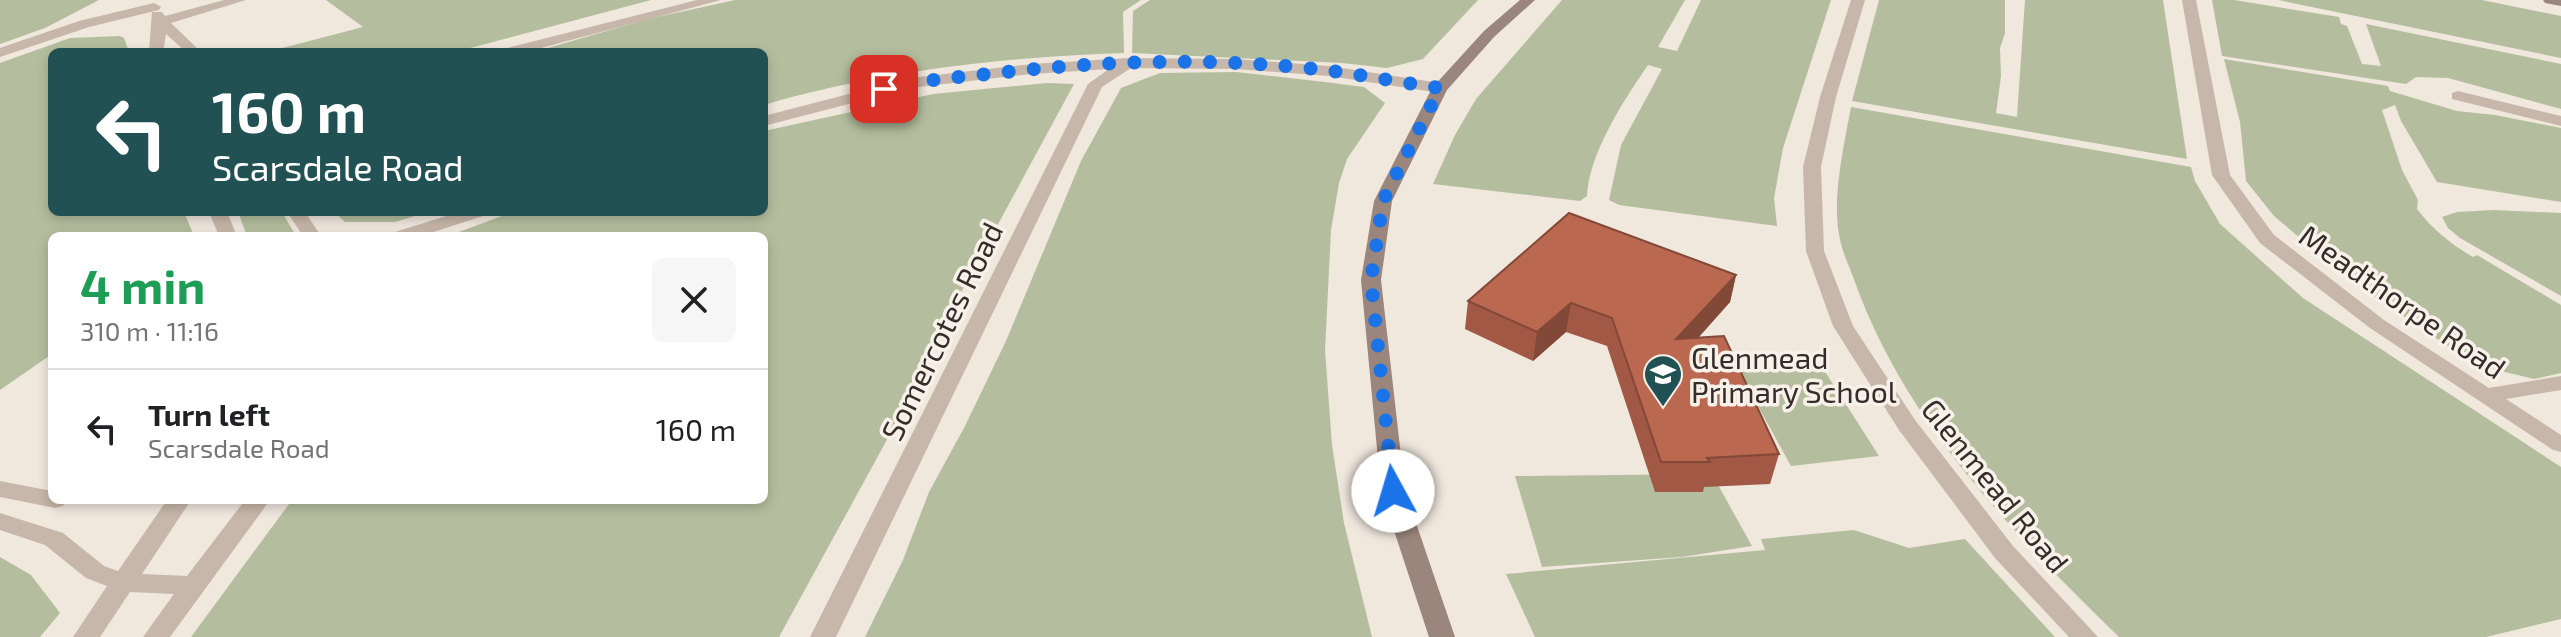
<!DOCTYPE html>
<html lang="en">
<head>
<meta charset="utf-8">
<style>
	body { margin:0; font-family:"Exo 2",sans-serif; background:#f6f6f6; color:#202124; height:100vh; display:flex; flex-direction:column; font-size:30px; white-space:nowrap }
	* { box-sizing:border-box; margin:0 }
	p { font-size:26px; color:#757577 }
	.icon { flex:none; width:44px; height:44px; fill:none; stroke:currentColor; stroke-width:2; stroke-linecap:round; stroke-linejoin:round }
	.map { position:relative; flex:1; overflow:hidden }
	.panel { position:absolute; left:48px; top:232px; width:720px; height:272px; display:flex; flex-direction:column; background:#fff; border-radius:12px; box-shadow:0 4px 12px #0003 }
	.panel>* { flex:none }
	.banner { position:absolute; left:48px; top:48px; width:720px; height:168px; border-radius:12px; box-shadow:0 4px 12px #0003; background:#225153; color:#fff; overflow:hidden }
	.pin { position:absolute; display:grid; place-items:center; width:68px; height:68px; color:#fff; margin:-34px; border-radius:16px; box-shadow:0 4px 12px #0006 }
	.me { position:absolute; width:88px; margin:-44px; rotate:354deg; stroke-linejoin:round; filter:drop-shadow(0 0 6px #0008) }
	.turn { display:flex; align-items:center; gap:28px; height:168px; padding:0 32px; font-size:36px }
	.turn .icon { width:104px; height:104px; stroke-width:2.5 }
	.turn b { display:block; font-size:56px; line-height:68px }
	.round { display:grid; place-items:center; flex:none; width:84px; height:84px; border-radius:12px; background:#f6f6f6 }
	.overview { display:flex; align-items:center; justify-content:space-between; height:136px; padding:0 32px }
	h1 { font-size:48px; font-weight:700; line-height:60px; color:#1e9e55 }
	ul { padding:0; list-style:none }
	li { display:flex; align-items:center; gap:24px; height:120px; padding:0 32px; border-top:2px solid #e0e0e0 }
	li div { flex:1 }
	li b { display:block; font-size:30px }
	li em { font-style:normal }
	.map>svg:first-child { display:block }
	.green { fill:#b4be9e }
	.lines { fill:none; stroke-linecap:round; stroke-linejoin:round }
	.street { fill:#c7b7aa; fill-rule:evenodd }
	.secondary { fill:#9a867c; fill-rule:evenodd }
	.wall { fill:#a15945 }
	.shaded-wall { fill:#834938 }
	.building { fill:#bb6850; stroke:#834938; stroke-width:2 }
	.route { stroke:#1a73e8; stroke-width:14; stroke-dasharray:0 25.2 }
	.labels { text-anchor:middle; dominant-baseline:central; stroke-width:7; stroke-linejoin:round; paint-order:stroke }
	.street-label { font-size:30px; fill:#352d29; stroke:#f8f1e9 }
	.poi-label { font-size:30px; fill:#352d29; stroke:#f8f1e9; text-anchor:start }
</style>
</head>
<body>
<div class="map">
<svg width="2561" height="637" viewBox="0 0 2561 637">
	<rect width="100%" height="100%" fill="#f0e7dd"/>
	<g class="green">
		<path d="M0 0H99L45 28 0 44Z"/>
		<path d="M326 0H651L455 52H267L363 27Z"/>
		<path d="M735 0H1141L1123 12 1124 53C1004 57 879 71 764 105V52H534L648 19Z"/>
		<path d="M1150 0H1478L1423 59 1387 68 1342 63 1132 53 1133 11Z"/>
		<path d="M1562 0H1685L1658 47 1677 51 1701 0H1831L1783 148 1774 198 1777 226 1619 205 1609 200 1621 145 1662 69 1648 65C1624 100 1589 153 1587 196L1580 201 1433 184 1455 135 1476 99Z"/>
		<path d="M1879 0H2005V33L2000 48 2001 76 1996 113 2017 117 2025 0H2163L2187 159 1852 101Z"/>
		<path d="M2212 0H2234L2339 17 2341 24 2347 26 2362 64 2381 66 2366 24 2561 64V109L2448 78 2416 77 2406 84 2222 56Z"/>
		<path d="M2278 0H2482L2561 16V58Z"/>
		<path d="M120 36 124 38 129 52H52V212H184L194 236H52V354L0 390V63L70 38Z"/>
		<path d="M2224 59 2388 86 2390 91 2457 111 2495 115 2561 128V202L2437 182 2401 121 2395 105 2382 110 2402 170 2418 200 2417 209C2432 229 2452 245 2473 257L2477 255 2561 305V373L2534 379 2476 365 2351 281 2274 216 2246 181 2240 122Z"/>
		<path d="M1160 73 1236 72 1325 82 1364 87 1385 103 1347 159 1339 183 1331 230 1325 350 1332 445 1344 523 1372 637H865L903 560 929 492 965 426 1006 341 1081 161 1121 88Z"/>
		<path d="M1047 83 1074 84 958 298 889 436 779 637H191L292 500H764V236H448L513 212H764V131L933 94Z"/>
		<path d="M1851 107 2191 167 2195 181 2220 224 2303 298 2561 467V619L2486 637H2119C2014 535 1907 424 1856 285 1851 270 1843 255 1840 239 1831 202 1844 145 1851 107Z"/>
		<path d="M2494 210 2561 213V296L2460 238 2448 228 2442 217 2457 212Z"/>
		<path d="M238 212H282L296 236H247Z"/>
		<path d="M334 212H428L395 222H345Z"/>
		<path d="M1824 370 1879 456 1791 466 1739 372Z"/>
		<path d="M1712 474 1752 546 1682 557 1542 567 1515 476Z"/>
		<path d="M1854 530 1909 548 1965 539 2055 637H1535L1506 574 1765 550 1761 539Z"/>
		<path d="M0 557 31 575 60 613 40 637H0Z"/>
	</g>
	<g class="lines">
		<g class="street">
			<path d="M224 0H246L171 23 201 52H186L166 34 163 52H149L152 12H162L165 16Z"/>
			<path d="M697 0H721L526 52H501L503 49Z"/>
			<path d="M1851 0H1865L1836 97 1821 167 1824 251 1853 326 1915 420 2013 546 2098 637H2069L1995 558 1899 430 1833 326 1806 251 1803 167 1820 97Z"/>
			<path d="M2182 0H2196L2230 175 2274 235 2384 320 2489 388 2561 376V390L2506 399 2561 435V452L2553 450 2370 328 2260 243 2212 175Z"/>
			<path d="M154 3 161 7 159 10 89 27 0 57V48L79 21Z"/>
			<path d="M1128 58 1235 59 1329 66 1440 83 1448 88 1440 93 1329 76 1235 69 1131 68 1102 87 836 637H810L1088 84 1109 69 1032 74 910 88 764 126V116L910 78 1032 64Z"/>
			<path d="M2458 91 2561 116V126L2452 99V93Z"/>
			<path d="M209 212H227L237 236H219Z"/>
			<path d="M287 212H305L321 236H303Z"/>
			<path d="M459 212H486L483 216 421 236H393L395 232Z"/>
			<path d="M0 481 52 491V500H67L63 506 55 508 0 497Z"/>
			<path d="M167 500H191L142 574 187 576 245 500H270L170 637H143L174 594 130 592 100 637H73L107 586 86 578 45 545 0 530V513L63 533 104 566 118 571Z"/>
		</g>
		<g class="secondary">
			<path d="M1520 0H1535L1494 37 1447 90 1392 201 1381 280 1405 491 1455 637H1429L1381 491 1361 280 1374 201 1432 88 1484 31Z"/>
			<path d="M2543 0H2561V6L2545 3Z"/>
		</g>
	</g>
	<path class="wall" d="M1736 275 1730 302 1698 338 1779 454 1770 484 1704 487 1703 492H1655L1607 346 1566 332 1533 361 1465 329 1468 301Z"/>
	<g class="shaded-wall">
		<path d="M1736 275 1730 302 1671 368 1676 339Z"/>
		<path d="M1571 303 1566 332 1533 361 1537 332Z"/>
	</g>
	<path class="building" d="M1569 213 1736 275 1676 339 1724 336 1779 454 1707 458 1710 462H1661L1612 318 1571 303 1537 332 1468 301Z"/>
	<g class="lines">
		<path class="route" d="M884 89C921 80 959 77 998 73 1107 60 1223 57 1332 71 1368 76 1404 83 1440 88L1383 201 1371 280 1393 491"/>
	</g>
	<defs>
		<symbol id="school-pin" viewBox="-11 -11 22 30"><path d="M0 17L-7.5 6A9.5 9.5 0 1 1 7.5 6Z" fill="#225153" stroke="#f8f1e9"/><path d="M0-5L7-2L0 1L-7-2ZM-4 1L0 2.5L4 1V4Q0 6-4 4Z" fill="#fff"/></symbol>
	</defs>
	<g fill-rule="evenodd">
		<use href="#school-pin" x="1641" y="352" width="44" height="60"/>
	</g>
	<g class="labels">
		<g class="street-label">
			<text transform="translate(2403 301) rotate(35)">Meadthorpe Road</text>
			<text transform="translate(941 331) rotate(-64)">Somercotes Road</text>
			<text transform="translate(1996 485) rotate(51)">Glenmead Road</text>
		</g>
		<g class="poi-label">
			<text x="1691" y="357">Glenmead<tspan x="1691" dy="34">Primary School</tspan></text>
		</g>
	</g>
</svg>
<div class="pin" style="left:884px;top:89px;background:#d93025"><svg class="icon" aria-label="arrive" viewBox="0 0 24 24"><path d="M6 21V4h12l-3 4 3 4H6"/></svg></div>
<svg class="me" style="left:1393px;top:491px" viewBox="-20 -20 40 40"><circle r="19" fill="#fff"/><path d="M0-13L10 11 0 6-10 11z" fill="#1a73e8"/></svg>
<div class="banner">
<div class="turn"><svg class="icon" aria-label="left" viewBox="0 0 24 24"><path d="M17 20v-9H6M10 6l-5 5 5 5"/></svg><div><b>160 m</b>Scarsdale Road</div></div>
</div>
<section class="panel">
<div class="overview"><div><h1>4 min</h1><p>310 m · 11:16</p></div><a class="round"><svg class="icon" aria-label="close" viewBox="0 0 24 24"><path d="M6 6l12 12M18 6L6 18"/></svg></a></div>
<ul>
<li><svg class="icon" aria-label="left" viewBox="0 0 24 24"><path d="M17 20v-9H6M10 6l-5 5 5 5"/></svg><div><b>Turn left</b><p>Scarsdale Road</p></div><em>160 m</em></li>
</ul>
</section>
</div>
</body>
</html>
